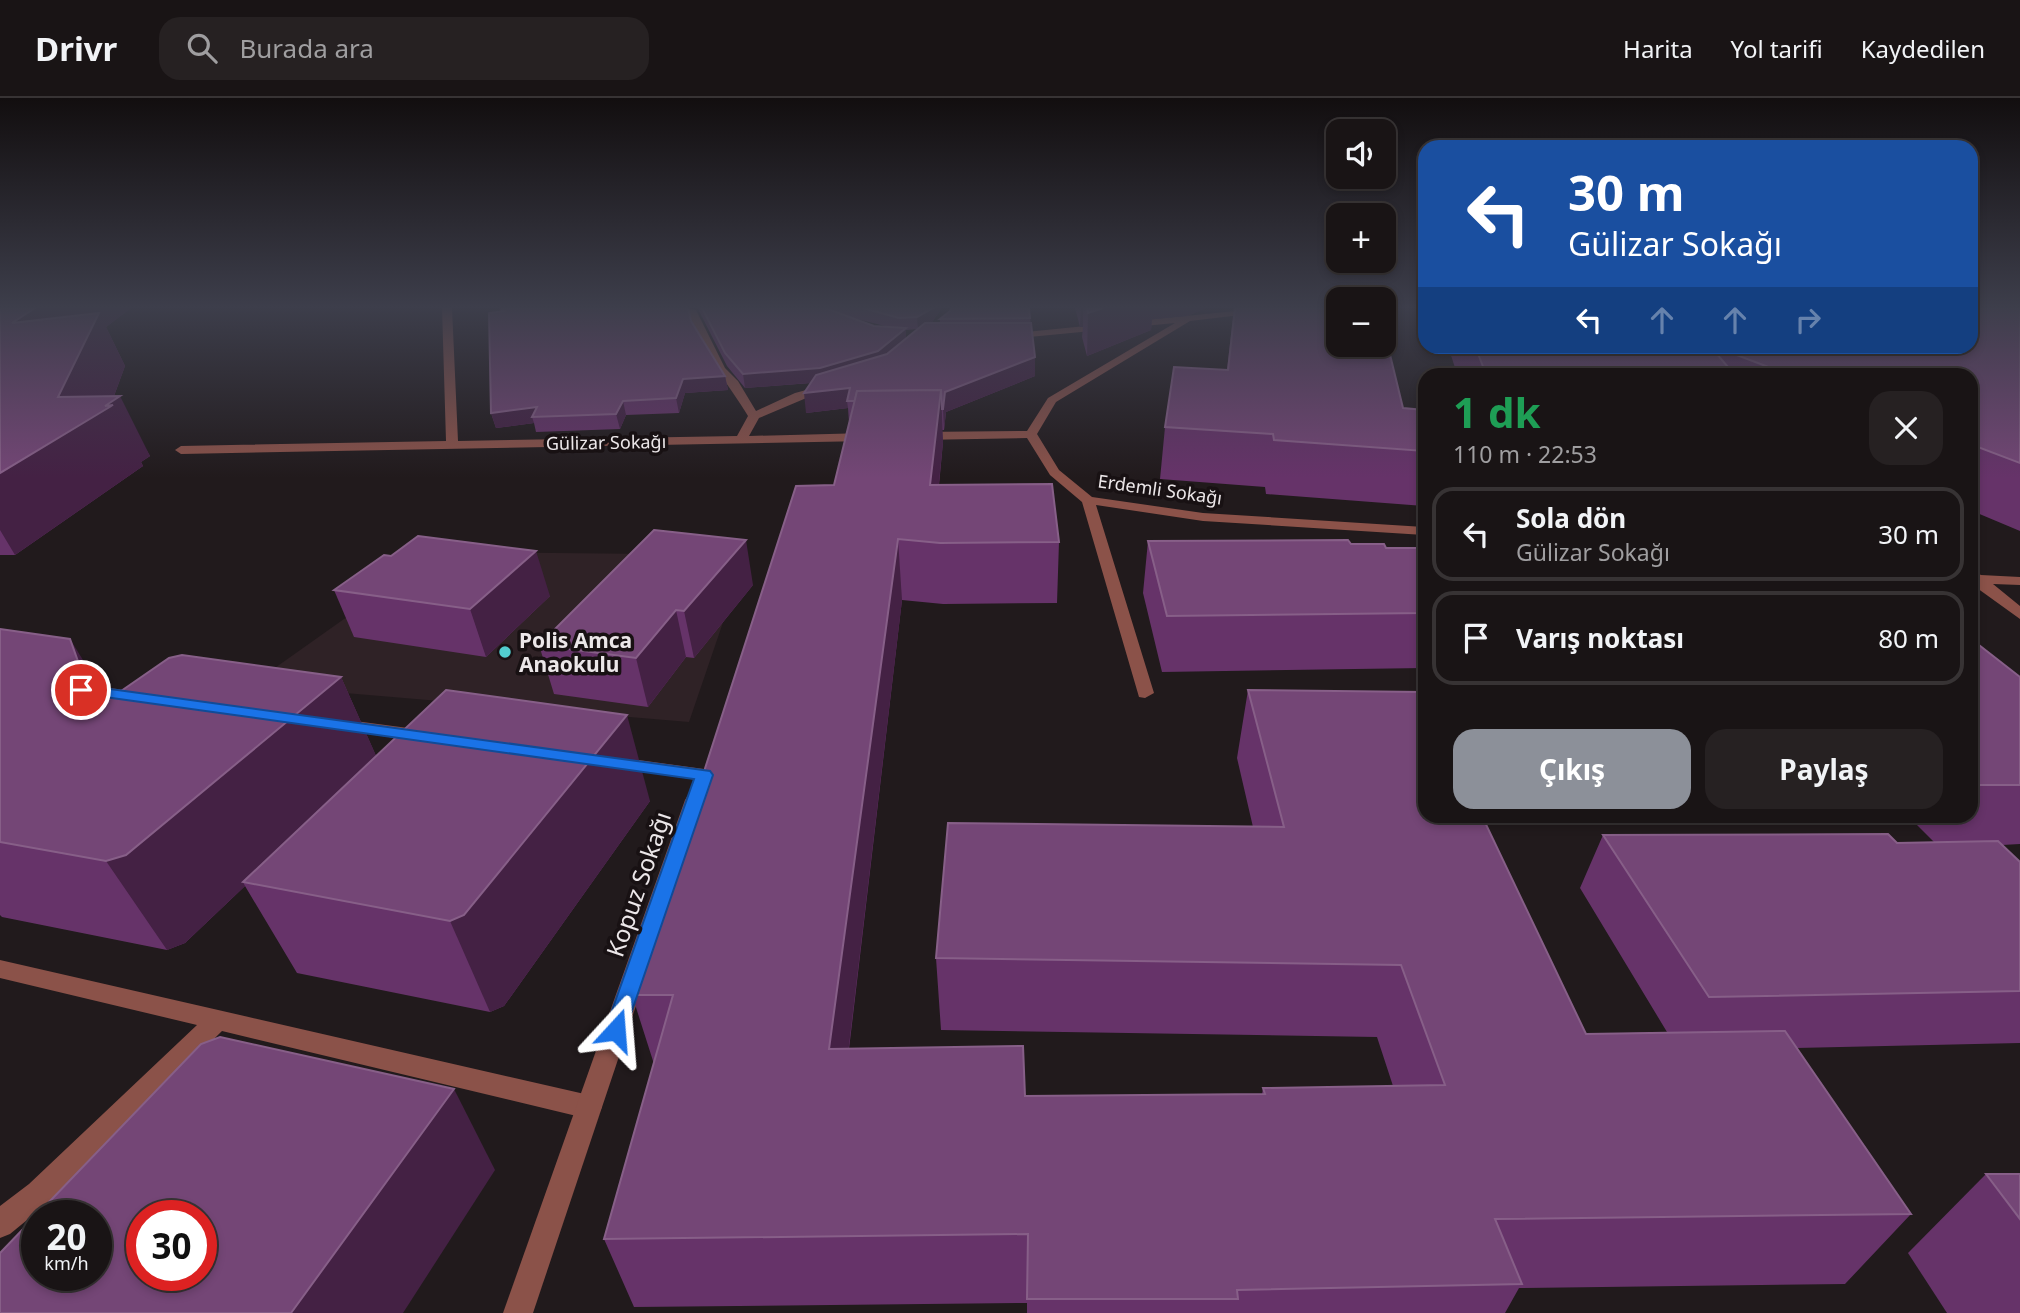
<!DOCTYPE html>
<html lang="tr">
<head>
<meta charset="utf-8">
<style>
	body { margin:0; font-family:"Noto Sans",sans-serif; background:#262122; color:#f1f3f6; height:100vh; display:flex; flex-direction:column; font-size:26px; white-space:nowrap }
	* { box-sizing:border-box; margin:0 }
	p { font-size:23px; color:#9f9ea0 }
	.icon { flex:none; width:38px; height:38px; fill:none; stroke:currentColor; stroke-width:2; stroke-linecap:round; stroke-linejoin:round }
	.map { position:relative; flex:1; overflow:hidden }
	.details { position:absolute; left:1418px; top:270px; width:560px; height:455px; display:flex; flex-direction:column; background:#191415; border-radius:21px; box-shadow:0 4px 10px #0003,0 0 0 2px #373334 }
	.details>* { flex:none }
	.top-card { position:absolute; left:1418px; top:42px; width:560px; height:214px; border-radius:21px; box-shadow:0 4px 10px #0003,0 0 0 2px #373334; background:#1a4fa0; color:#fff; overflow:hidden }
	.buttons { position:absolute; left:1326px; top:21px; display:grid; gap:14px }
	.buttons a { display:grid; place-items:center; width:70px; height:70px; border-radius:14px; background:#191415; box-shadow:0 4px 10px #0003,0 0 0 2px #373334; font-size:35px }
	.speed { position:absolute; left:21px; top:1102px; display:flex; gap:14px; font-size:35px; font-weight:700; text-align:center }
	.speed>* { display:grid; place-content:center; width:91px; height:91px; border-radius:50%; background:#191415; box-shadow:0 4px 10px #0003,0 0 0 2px #373334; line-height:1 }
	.speed small { font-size:18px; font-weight:400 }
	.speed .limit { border:10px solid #d22; background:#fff; color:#111 }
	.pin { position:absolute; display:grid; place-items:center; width:60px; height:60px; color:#fff; margin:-30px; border:4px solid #fff; border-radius:50%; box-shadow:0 2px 7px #0007 }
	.me { position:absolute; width:77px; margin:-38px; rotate:19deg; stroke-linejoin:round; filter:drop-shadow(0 0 5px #0008) }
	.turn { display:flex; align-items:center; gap:24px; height:147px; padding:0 35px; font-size:32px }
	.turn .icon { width:91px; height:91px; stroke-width:2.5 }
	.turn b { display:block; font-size:49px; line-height:60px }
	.lanes { display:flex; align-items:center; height:66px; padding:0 35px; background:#0003; justify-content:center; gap:35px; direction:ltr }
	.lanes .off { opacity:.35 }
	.round { display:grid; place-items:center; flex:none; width:74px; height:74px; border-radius:21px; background:#262122 }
	.overview { display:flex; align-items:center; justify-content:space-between; height:119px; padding:0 35px }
	h1 { font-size:42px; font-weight:700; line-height:52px; color:#1e9e55 }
	.cta { display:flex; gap:14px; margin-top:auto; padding:14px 35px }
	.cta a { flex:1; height:80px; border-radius:21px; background:#8c9099; color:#fff; font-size:28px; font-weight:700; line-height:80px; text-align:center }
	.cta a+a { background:#262122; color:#f1f3f6 }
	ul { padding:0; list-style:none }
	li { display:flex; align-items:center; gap:21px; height:94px; margin:0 14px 10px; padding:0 21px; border:4px solid #373334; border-radius:21px }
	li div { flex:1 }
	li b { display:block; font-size:26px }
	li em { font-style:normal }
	header { display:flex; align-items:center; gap:42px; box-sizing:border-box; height:98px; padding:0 35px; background:#191415; border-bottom:2px solid #373334 }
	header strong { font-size:33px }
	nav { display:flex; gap:38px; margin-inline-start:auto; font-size:24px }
	.search { width:490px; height:63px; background:#262122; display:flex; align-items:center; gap:18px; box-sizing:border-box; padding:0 24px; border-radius:21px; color:#9f9ea0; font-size:26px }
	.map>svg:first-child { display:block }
	.built { fill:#2f2226 }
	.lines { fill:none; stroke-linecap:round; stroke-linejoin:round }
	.service { fill:#8b5249; fill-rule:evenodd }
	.minor { fill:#8b5249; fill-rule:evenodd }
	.wall { fill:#663369; fill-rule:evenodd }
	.shaded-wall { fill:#442144 }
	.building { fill:#744676; stroke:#875f88; stroke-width:2; fill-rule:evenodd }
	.route { fill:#1a73e8; stroke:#114b97; stroke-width:2 }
	.poi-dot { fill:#52cdcf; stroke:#181113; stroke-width:2.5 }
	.labels { text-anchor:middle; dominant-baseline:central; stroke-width:7; stroke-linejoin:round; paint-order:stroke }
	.far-street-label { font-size:18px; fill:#ece7e9; stroke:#181113 }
	.poi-label { font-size:21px; font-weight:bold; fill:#ece7e9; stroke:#181113; text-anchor:start }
	.near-street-label { font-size:24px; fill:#ece7e9; stroke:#181113 }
</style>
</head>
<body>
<header>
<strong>Drivr</strong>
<div class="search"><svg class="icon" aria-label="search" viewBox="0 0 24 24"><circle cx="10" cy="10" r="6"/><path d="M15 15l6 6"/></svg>Burada ara</div>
<nav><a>Harita</a><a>Yol tarifi</a><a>Kaydedilen</a></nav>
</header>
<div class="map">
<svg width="2020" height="1215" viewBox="0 0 2020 1215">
	<rect width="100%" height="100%" fill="#211a1c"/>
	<path class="built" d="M451 454 746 457 689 624 251 587 344 521Z"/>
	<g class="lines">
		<path class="service" d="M0 862 589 997 598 1001 602 1009 598 1017 589 1021 222 933 49 1104 10 1136 0 1140V1108L29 1086 197 927 0 880Z"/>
		<g class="minor">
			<path d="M442 210H452L458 343 737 338 748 318C733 292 689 238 688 210L696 212 725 270 738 283 756 313 795 295 825 287 830 290 759 320 749 338 867 335 873 339 867 343 181 356 175 352 181 348 446 343Z"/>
			<path d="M1265 210H1299L1190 223 1056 304 1037 336 1059 372 1092 399 1203 415 1424 429V437L1203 423 1096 407 1154 595 1145 600 1139 599 1082 404 1050 377 1027 340 919 342 913 338 919 334 1027 333 1048 300 1175 225 1009 241 1006 240V236Z"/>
			<path d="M1970 471 1981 477 2020 479V487L1993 486 2020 508V521L1970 485Z"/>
			<path d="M80 586 139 594 148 599 139 604 74 595 71 591Z"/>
			<path d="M340 621 423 632 432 638 423 644 334 631 331 627Z"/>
			<path d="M617 659 704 671 713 677 704 683 610 669 608 665Z"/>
			<path d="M695 695 702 697 705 702 533 1215H503L685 702 688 697Z"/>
		</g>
	</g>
	<g class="wall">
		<path d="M0 210H131L106 229 125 268 114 298 150 358 141 364 143 368 15 457H0Z"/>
		<path d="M499 210H688L691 223 725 278 728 292 685 295 679 315 626 317 620 331 536 334 534 325 496 330 491 315 501 214Z"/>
		<path d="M696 210H942L932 224 930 225H940V221L1029 210 1035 259V278L946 314 944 332H942L943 344 939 387 1059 444 1057 505 943 506 902 502 849 951 1025 998 1262 996 1263 990 1393 988 1377 939 941 932 936 860 1253 729 1237 660 1248 592 1586 936 1667 934 1580 790 1603 737 1897 745H1935L1908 718H1970V540L2020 579V746L2002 747 2020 764V945L1796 950 1911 1116 1845 1186 1519 1190 1505 1215H1027V1205L634 1209 604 1141 654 966 632 897 834 387 849 324 848 310 806 315 811 285 745 290 727 268 698 211ZM849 219 885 228H874ZM918 231 906 241V232Z"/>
		<path d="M1075 210H1206L1187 218 1152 221 1151 232 1087 258 1082 239 1083 229H1080Z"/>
		<path d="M1234 210H1339L1403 310 1424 353V408L1266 396 1265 389 1160 381 1165 329 1227 272Z"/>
		<path d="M2020 210V433L1970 412V276H1457L1448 248H1970Z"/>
		<path d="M1148 443 1351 446 1386 450H1424V570L1162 574 1143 495Z"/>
		<path d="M391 458 550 498 486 559 354 539 334 492Z"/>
		<path d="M753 487 694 560 686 559 648 609 554 596 539 547Z"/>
		<path d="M0 531 108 603 341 579 376 658 650 703 504 908 490 914 297 875 245 788 185 845 167 852 2 819 0 817Z"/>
		<path d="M1986 1076H2020V1215H1947L1908 1155Z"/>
	</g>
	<g class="shaded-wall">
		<path d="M35 210H131L106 229 125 268 112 303 120 298 150 358 141 364 143 368 15 457 0 432V375L12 225Z"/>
		<path d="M933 210H942L932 224 918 231 917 219Z"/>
		<path d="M1081 210H1083V229H1080Z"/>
		<path d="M1087 210H1206L1187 218 1152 221 1151 232 1087 258 1088 215Z"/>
		<path d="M906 230V243L879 267 822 284 745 290 743 276Z"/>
		<path d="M1035 259V278L946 314 944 332 943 311 945 294Z"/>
		<path d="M725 278 728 292 685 295 679 315 676 300 683 281Z"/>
		<path d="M850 290 847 303 848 310 806 315 804 295Z"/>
		<path d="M941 292 943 344 933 445 930 387Z"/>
		<path d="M623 303 626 317 620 331 616 316Z"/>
		<path d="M537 309 532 319 534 325 496 330 491 315Z"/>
		<path d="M898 441 902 502 840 1023 829 951Z"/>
		<path d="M746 442 753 487 694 560 684 513Z"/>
		<path d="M536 453 550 498 486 559 470 511Z"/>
		<path d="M676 512 686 559 648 609 636 560Z"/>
		<path d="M70 541 120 622 95 611Z"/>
		<path d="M341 579 378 662 243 784 245 788 185 845 167 852 106 763Z"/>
		<path d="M627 617 650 703 504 908 490 914 450 823Z"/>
		<path d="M454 991 495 1072 403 1215H291Z"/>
	</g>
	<g class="building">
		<path d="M0 210H35L12 225 99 215 58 299 120 298 105 308 113 307 0 375Z"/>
		<path d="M502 210H688L691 223 725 278 683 281 676 300 623 303 616 316 532 319 537 309 491 315 489 215 504 213Z"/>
		<path d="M702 210H825L874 228 906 230 878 253 820 270 743 276 725 255Z"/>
		<path d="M863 210H933L917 219 899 220Z"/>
		<path d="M951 210H1029L1030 220 940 221 950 213Z"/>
		<path d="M1087 210H1103L1088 215Z"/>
		<path d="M1235 210H1339V247H1384V232L1403 310 1424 312V353L1274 342 1273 336 1165 329 1174 269 1228 272Z"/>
		<path d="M1970 210H2020V365L1970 346V276H1787L1713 248H1970Z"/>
		<path d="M925 225H1031L1035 259 945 294 943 311H942L941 292 857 293 855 303H847L850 290 804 295 816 277 887 256Z"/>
		<path d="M1475 248H1710L1734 276H1486Z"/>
		<path d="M941 292 930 387 1052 386 1059 444 940 445 898 441 829 951 1023 948 1025 998 1265 996 1263 990 1445 987 1401 867 936 860 948 725 1284 729 1248 592 1423 594 1424 597V718H1482L1586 936 1785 933 1911 1116 1495 1121 1522 1186 1237 1192 1238 1201H1027L1028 1136 604 1141 673 897H632L796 388 834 387 857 293Z"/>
		<path d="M654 432 746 442 684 513 676 512 636 560 539 547Z"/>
		<path d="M418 438 536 453 470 511 334 492 384 457 391 458Z"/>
		<path d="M1348 442 1351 446H1384L1386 450H1424V515L1167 518 1148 443Z"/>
		<path d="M0 531 70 541 95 611 169 560 182 557 341 579 126 757 106 763 0 744Z"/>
		<path d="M1970 540 2020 579V687H1980L1970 679Z"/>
		<path d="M446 592 627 617 464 817 450 823 243 784Z"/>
		<path d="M1888 736 1897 745 1998 743 2020 764V893L1709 899 1603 737Z"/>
		<path d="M220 939 454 991 291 1215H0V1155L201 946ZM37 1118H96V1178H37ZM142 1118H201V1178H142Z"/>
		<path d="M1986 1076H2020V1121Z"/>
	</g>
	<linearGradient id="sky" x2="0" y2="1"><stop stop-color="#120e0f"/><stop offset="0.55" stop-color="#3d3e4b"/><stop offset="1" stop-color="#3d3e4b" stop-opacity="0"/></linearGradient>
	<rect width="2020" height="380" fill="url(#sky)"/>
	<path class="route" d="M81 587 710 673 713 677 623 939 616 942 608 939 605 932 694 681 76 595 73 592Z"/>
	<circle class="poi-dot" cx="505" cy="554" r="7"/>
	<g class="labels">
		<g class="far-street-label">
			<text transform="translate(606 344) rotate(-1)">Gülizar Sokağı</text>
			<text transform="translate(1160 391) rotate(8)">Erdemli Sokağı</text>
		</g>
		<g class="poi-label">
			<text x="519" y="542">Polis Amca<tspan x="519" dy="24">Anaokulu</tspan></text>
		</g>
		<g class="near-street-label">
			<text transform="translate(638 786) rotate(-71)">Kopuz Sokağı</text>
		</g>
	</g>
</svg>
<div class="buttons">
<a><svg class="icon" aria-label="sound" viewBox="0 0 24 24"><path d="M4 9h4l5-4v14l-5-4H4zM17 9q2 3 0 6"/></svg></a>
<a>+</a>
<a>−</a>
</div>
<div class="speed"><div>20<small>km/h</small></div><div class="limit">30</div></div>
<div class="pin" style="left:81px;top:592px;background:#d93025"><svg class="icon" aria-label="arrive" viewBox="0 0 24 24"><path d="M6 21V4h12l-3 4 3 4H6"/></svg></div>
<svg class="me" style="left:616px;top:932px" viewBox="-20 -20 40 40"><path d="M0-17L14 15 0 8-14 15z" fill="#1a73e8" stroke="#fff" stroke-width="4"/></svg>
<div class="top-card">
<div class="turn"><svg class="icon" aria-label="left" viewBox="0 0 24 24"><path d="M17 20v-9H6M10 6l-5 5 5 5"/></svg><div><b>30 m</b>Gülizar Sokağı</div></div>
<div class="lanes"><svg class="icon" aria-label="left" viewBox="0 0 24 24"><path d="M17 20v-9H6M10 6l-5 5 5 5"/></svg><svg class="icon off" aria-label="ahead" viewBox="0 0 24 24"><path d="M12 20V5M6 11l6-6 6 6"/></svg><svg class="icon off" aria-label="ahead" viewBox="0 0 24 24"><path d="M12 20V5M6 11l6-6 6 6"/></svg><svg class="icon off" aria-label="right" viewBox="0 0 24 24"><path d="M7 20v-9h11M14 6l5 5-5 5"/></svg></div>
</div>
<section class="details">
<div class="overview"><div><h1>1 dk</h1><p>110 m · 22:53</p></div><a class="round"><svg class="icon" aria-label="close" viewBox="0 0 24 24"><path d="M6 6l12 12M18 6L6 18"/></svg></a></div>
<ul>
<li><svg class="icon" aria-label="left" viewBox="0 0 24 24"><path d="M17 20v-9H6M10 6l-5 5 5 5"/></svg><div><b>Sola dön</b><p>Gülizar Sokağı</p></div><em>30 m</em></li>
<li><svg class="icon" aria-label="arrive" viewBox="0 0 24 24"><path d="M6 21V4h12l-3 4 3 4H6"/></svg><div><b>Varış noktası</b></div><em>80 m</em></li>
</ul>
<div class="cta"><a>Çıkış</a><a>Paylaş</a></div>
</section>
</div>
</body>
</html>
